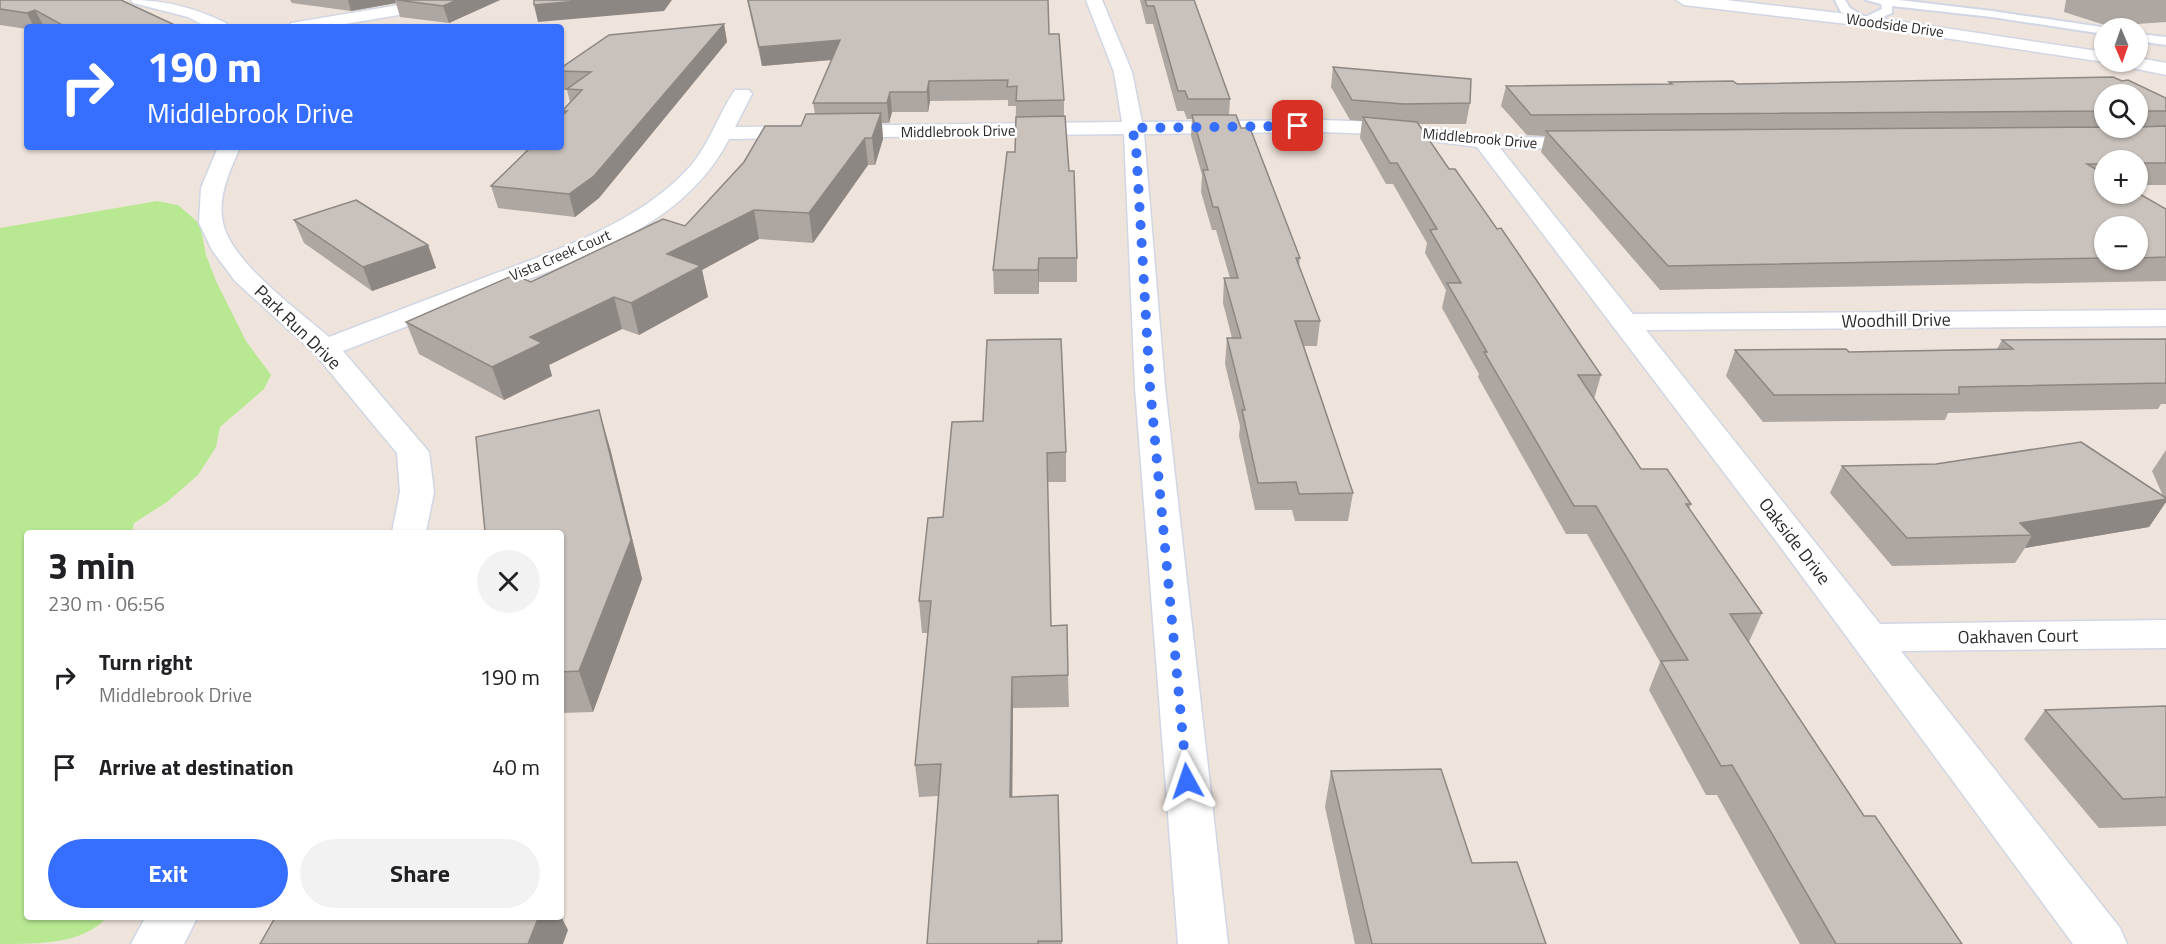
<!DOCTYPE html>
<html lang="en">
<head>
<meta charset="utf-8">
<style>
	body { margin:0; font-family:"Titillium Web",sans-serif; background:#f2f2f2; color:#202124; height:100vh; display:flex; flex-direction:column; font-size:22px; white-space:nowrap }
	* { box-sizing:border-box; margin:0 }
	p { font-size:20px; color:#757577 }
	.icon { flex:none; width:33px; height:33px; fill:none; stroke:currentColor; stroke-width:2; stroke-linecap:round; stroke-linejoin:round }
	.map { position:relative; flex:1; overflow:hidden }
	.panel { position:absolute; left:24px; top:530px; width:540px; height:390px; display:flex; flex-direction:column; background:#fff; border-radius:6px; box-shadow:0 2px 4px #0004 }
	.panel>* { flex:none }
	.banner { position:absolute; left:24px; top:24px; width:540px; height:126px; border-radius:6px; box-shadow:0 2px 4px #0004; background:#366eff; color:#fff; overflow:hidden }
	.needle { width:39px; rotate:178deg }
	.fabs { position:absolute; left:2094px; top:18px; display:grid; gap:12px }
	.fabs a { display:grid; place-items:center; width:54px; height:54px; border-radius:50%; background:#fff; box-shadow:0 2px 4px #0004; font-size:30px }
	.pin { position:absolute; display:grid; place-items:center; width:51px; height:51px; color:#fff; margin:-26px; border-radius:12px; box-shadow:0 3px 9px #0006 }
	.me { position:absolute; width:66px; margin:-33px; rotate:355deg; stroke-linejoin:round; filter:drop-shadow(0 0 4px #0008) }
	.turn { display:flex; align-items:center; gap:21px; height:126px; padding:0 24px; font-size:27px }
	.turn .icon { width:78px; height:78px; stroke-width:2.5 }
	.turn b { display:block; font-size:42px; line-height:51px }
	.round { display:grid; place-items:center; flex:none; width:63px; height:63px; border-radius:32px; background:#f2f2f2 }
	.headline { display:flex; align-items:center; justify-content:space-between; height:102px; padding:0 24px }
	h1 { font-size:36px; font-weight:700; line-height:45px }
	.action { display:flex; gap:12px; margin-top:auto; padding:12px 24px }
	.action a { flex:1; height:69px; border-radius:36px; background:#366eff; color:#fff; font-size:24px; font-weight:700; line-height:69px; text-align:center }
	.action a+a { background:#f2f2f2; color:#202124 }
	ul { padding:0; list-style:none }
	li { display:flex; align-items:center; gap:18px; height:90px; padding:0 24px }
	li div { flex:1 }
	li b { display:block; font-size:22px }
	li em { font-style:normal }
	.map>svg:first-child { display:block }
	.green { fill:#b8e992 }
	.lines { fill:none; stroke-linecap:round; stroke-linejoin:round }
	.lane-casing { stroke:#d0d6e4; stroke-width:4 }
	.street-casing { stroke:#d0d6e4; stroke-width:3 }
	.secondary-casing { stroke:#d0d6e4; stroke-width:3 }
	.lane { fill:#fff; fill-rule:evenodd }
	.street { fill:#fff; fill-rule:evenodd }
	.secondary { fill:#fff; fill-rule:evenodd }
	.wall { fill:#ada6a1; fill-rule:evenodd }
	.shaded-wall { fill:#8d8783 }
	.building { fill:#c9c1bb; stroke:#8d8783; stroke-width:1.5 }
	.route { stroke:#366eff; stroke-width:10; stroke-dasharray:0 18 }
	.labels { text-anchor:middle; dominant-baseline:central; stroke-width:5; stroke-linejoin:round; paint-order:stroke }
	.far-street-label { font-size:15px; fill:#2a2a2a; stroke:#fff }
	.street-label { font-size:18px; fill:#2a2a2a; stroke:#fff }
</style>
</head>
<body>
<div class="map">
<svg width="2166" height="944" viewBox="0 0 2166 944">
	<rect width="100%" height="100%" fill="#eee4db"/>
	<path class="green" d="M157 201 178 205 200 224 206 255 216 281 246 341 271 375 264 389 220 427 216 447 198 475 167 502 134 523 132 532H27V916L107 917C84 944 39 944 0 944V228Z"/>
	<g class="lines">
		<defs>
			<g id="lane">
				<path d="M1835 0H1845L1850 8 1865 17 1882 9 1881 4 1866 0H1899L1992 11 2108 28H2104V34L1992 17 1892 6V13L1865 24 1841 12Z"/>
				<path d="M2138 34 2166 37V45L2138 41Z"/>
			</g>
			<g id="street">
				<path d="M131 0C166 0 195 8 226 23L228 27H207L188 17 133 3Z"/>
				<path d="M429 0H466L458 5 327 27H289L291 23Z"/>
				<path d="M1086 0H1102L1132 72 1142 122 1322 120 1378 122 1484 136 1596 139 1600 143 1596 147 1589 149 1500 148 1633 314 2166 310V326L1646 330 1880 624 2166 620V648L1901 651 2120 928 2127 944H2073L1782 549 1477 147 1378 134 1322 132 1144 134 1165 387 1228 944H1178L1135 387 1124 134 729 139C683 228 580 259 492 293 443 312 393 332 343 351L429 452 434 492 426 532H392L400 492 397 453 315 354 235 281 212 250 199 223 201 188 218 147H240C230 171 217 196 223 223 231 262 299 311 329 337 381 317 434 297 486 277 556 250 633 226 686 171 708 149 717 116 735 90H749L752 94 735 127 1122 122 1114 72Z"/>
				<path d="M146 916H198L184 944H131Z"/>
			</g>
			<g id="secondary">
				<path d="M1676 0H1726L1865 16 2104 52V62H2108H2104L1865 26 1684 5Z"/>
				<path d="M2138 58 2166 63V75L2123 66 2120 62H2138Z"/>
			</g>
		</defs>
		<use href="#lane" class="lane-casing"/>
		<use href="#street" class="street-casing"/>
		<use href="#secondary" class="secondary-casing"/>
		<use href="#lane" class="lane"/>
		<use href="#street" class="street"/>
		<use href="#secondary" class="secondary"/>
	</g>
	<g class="wall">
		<path d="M0 0 124 1 179 27H27V29L0 25Z"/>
		<path d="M290 0H500L449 23 400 17 396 3 351 11 292 3Z"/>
		<path d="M747 0H1048L1049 34 1064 100V116L1077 258V282H1039V294H994L993 270 1015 152 1016 106H1008V100L930 101 928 112H892L889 123H882L883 139 875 165H868L813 243 759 239 702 270 708 297 639 335 622 329 549 365 552 376 504 400 419 354 406 322 531 282 685 226 815 114 813 103 832 60 762 66Z"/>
		<path d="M1140 0H1194L1230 99 1229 115 1241 128 1300 258 1299 266 1320 321 1317 346H1304L1353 493 1348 521H1295L1292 510H1255L1239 436 1240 426 1225 364 1227 338H1232L1223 303 1224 278H1230L1216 230H1212L1201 192 1202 175 1191 136 1192 119H1187L1184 111H1177L1153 24H1146Z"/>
		<path d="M2066 0H2166V22L2108 26 2064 12Z"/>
		<path d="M724 24 727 42 599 198 575 217 498 208 491 186 563 115 562 111 570 102 567 90H563L561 83V68Z"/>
		<path d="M1333 67 1470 103 1466 124H1418L1449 169 1497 229 1601 375 1594 399 1641 469 1691 504 1689 509 1762 613 1749 642 1864 816 1962 944H1800L1717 795H1706L1649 690 1660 662 1587 534H1566L1478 377 1479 374 1442 308 1446 290 1425 253 1427 243 1393 184H1386L1360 138 1362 121 1350 120 1331 87Z"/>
		<path d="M2122 81 2166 98V185H2138V160H2104V194L2166 209V281L1660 290 1541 152 1545 136 1527 135 1501 106 1506 86 1669 84V82L1737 84ZM2104 94H2138V128H2104ZM2104 226H2138V260H2104Z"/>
		<path d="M294 220 428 245 436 268 372 291 304 243Z"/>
		<path d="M2166 339V404H2161L2158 409 1948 413 1945 420 1763 422 1726 376 1735 350 1849 352 1997 349 2002 340Z"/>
		<path d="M952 422 1066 452V482H1047L1051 626 1068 675 1069 707 1013 708 1012 797 1058 795 1062 944H927L938 796 919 797 915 765 928 633H922L919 601 943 517Z"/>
		<path d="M610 448 642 579 593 712 561 713V532Z"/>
		<path d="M2166 450V502L2149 527 2025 548 2015 563 1892 566 1830 493 1842 466 2163 496 2152 471Z"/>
		<path d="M2166 706V826L2099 828 2024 739 2045 710Z"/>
		<path d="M1331 771 1472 863 1546 944H1355L1325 807Z"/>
	</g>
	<g class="shaded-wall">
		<path d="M348 0H395L396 3 351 11Z"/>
		<path d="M457 0H500L449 23 443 6Z"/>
		<path d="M589 0H672L664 11 538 22 534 5Z"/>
		<path d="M35 10 44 27H34L27 13Z"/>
		<path d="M724 24 727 42 599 198 575 217 569 194Z"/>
		<path d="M840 40 842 59 762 66 759 47Z"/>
		<path d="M929 81 930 101 928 112 927 92Z"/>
		<path d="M890 92 892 112 889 123 887 103Z"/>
		<path d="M881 113 883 139 875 165 872 138Z"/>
		<path d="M865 138 868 165 813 243 809 213Z"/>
		<path d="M754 210 759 239 702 270 708 297 639 335 631 303 667 254Z"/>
		<path d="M428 245 436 268 372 291 363 267Z"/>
		<path d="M1039 258V294L1038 270Z"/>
		<path d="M614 297 622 329 549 365 552 376 504 400 492 367 530 337Z"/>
		<path d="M599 410 610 448 642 579 593 712 579 671Z"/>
		<path d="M2166 499V502L2149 527 2025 548 2032 535 2020 523Z"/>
		<path d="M1012 677 1013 708 1012 829 1010 797Z"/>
		<path d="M539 916H561L568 930 563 944H528Z"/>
	</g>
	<g class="building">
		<path d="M0 0H121L179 27H66L35 10 27 13 0 9Z"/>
		<path d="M397 0H457L443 6Z"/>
		<path d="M534 0H589L534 5Z"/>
		<path d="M748 0H1048L1049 34H1059L1064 100 1016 101 1017 86 1007 87 1008 80 929 81 927 92H890L887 103H813L840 40 759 47Z"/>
		<path d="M1145 0H1194L1230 99H1188L1185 91H1178L1154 6H1147Z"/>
		<path d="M724 24 594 176 569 194 491 186 531 147H561V117L567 111H562L582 90 567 89 591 72 561 71V68L609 35Z"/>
		<path d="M1333 67 1471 79 1470 103 1404 104 1352 100Z"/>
		<path d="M2113 77 2122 81 2128 80 2166 98V111H2138V94H2104V111L1535 115H1531L1506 86 1672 84 1669 82 1733 81 1737 84Z"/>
		<path d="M881 113 872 138H865L809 213 754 210 667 254 701 266 631 303 614 297 530 337 542 343 492 367 406 322 514 275 531 282 663 219 685 226 744 162 765 126H801L806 114Z"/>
		<path d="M1192 115H1236L1241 128H1250L1300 258H1296L1320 321H1295L1353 493 1299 494 1296 482 1258 483 1242 410H1245L1227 338H1241L1224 278H1238L1218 207H1213L1203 170H1208Z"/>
		<path d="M1065 116 1069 171H1074L1077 258H1039L1038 270H993L1007 152H1015L1016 117Z"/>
		<path d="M1363 117 1417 122 1449 169H1455L1497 229 1501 228 1601 375H1578L1641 469H1667L1691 504H1686L1762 613 1730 614 1864 816H1875L1962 944H1836L1732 765 1721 766 1661 661 1688 660 1596 506H1574L1484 352H1487L1447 283H1461L1430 230 1437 229 1397 163H1390Z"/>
		<path d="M2166 126V163H2138V160H2104V164H2087L2104 174V194H2138V193L2166 209V257L2138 258V226H2104V258L1668 266 1546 131 2104 127 2138 128V127Z"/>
		<path d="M356 200 428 245 363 267 294 220Z"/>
		<path d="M1061 339 1066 452 1047 453 1051 626 1067 625 1068 675 1012 677 1010 797 1058 795 1062 941H1038V944H927L941 764 915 765 931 601H919L928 518 943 517 952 422 983 421 987 340Z"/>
		<path d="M2166 339V383L1959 387V394L1774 395 1735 350 1846 349 1849 352 2013 349 2002 340Z"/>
		<path d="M599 410 631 540 579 671 561 672V532H485L476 437Z"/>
		<path d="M2081 442 2166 498V499L2020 523 2032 535 1907 538 1842 466 1936 464Z"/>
		<path d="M2166 706V797L2123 799 2045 710Z"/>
		<path d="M1441 769 1472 863 1517 862 1546 944H1372L1331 771Z"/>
		<path d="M276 916H539L528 944H260Z"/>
	</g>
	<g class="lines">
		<path class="route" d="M1187 781 1150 387 1136 146 1132 128 1298 126"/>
	</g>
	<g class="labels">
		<g class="far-street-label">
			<text transform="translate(1895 25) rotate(8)">Woodside Drive</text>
			<text transform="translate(958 131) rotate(-1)">Middlebrook Drive</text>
			<text transform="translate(1480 138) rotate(5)">Middlebrook Drive</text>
			<text transform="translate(560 255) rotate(-23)">Vista Creek Court</text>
		</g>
		<g class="street-label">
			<text transform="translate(1896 320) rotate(-1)">Woodhill Drive</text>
			<text transform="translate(298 327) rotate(44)">Park Run Drive</text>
			<text transform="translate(1795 541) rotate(52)">Oakside Drive</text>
			<text transform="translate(2018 636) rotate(-1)">Oakhaven Court</text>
		</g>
	</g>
</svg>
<div class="fabs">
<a><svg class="needle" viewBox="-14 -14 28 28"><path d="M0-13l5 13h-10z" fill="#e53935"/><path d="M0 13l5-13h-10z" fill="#757577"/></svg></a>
<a><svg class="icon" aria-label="search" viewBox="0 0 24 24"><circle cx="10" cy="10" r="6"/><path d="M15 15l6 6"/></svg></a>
<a>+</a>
<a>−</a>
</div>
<div class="pin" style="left:1298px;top:126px;background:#d93025"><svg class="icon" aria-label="arrive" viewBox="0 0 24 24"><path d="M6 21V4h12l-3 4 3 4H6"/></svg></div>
<svg class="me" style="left:1187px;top:781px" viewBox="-20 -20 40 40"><path d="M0-17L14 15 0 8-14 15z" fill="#366eff" stroke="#fff" stroke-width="4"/></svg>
<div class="banner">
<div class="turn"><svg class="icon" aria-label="right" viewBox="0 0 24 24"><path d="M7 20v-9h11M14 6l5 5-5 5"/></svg><div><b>190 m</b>Middlebrook Drive</div></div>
</div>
<section class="panel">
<div class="headline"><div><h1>3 min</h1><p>230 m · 06:56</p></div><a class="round"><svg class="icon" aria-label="close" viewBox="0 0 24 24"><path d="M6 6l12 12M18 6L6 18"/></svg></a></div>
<ul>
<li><svg class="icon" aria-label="right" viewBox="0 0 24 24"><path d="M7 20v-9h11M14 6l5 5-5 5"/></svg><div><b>Turn right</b><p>Middlebrook Drive</p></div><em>190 m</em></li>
<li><svg class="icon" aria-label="arrive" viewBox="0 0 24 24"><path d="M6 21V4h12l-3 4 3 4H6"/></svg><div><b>Arrive at destination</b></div><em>40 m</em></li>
</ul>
<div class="action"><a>Exit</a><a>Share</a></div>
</section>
</div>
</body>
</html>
